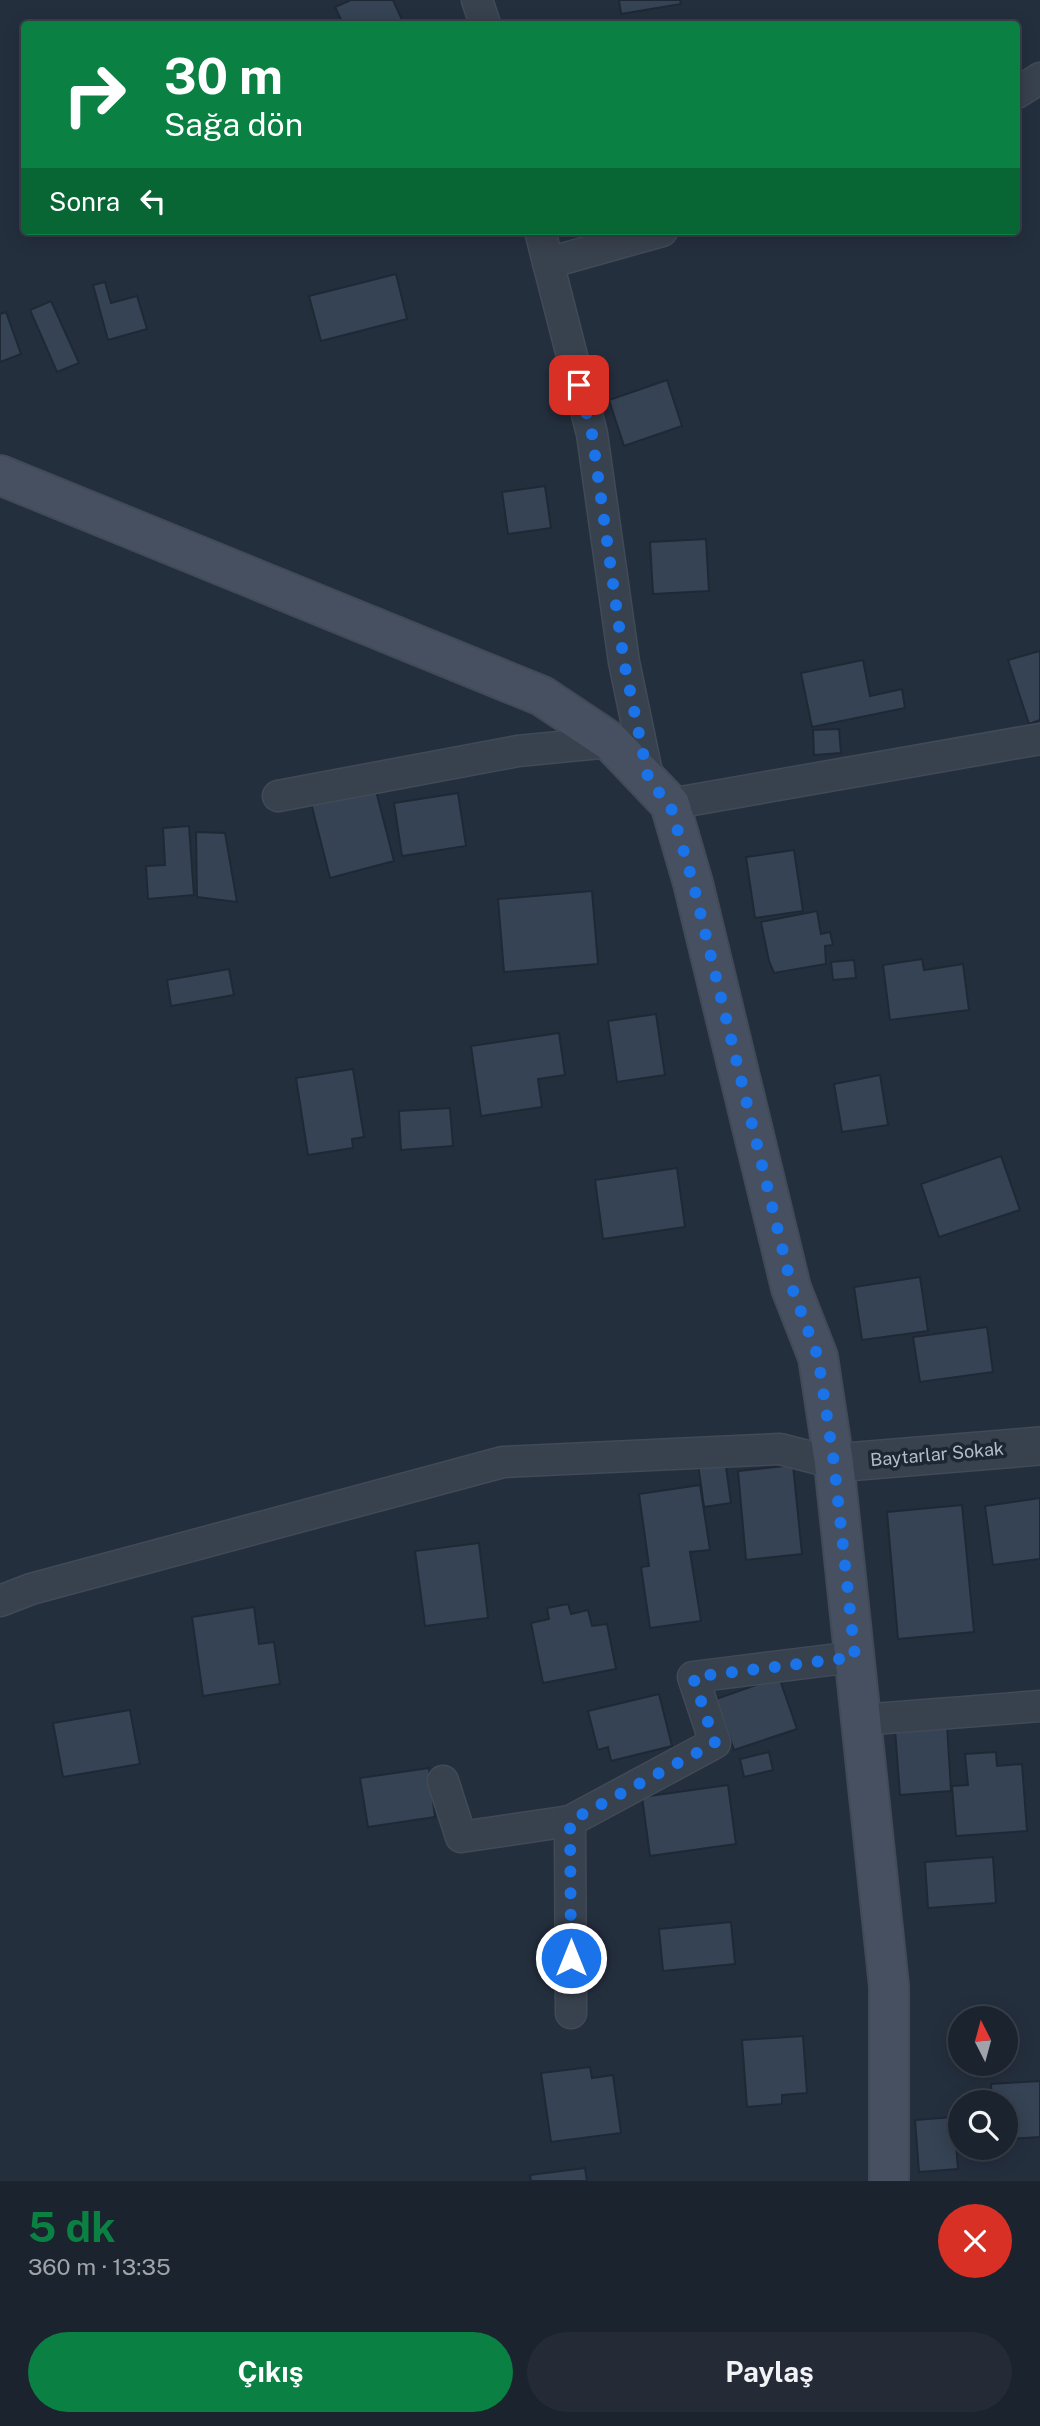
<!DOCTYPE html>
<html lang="tr">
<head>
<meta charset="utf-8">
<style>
	body { margin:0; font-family:"Public Sans",sans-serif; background:#242b36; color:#f1f3f6; height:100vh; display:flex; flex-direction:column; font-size:26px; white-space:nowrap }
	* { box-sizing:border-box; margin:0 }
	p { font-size:23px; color:#a0a4aa }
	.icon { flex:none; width:38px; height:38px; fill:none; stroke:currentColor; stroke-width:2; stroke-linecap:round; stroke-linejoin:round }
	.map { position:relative; height:2181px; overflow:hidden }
	.side { display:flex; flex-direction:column; background:#1b232e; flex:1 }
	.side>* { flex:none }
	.banner { position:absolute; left:21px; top:21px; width:999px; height:214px; border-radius:7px; box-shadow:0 4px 18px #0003,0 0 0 2px #39404a; background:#0b8043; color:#fff; overflow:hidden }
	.needle { width:46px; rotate:354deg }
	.fabs { position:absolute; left:948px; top:2006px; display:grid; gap:14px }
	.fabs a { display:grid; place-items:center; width:70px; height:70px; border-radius:50%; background:#1b232e; box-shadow:0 4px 18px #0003,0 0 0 2px #39404a; font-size:35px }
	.pin { position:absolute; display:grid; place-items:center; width:60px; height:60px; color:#fff; margin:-30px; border-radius:14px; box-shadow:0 4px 10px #0006 }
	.me { position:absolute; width:77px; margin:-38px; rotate:0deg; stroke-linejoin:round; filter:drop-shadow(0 0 5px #0008) }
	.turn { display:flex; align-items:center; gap:24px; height:147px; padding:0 28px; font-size:32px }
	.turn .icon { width:91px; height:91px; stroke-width:2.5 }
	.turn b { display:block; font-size:49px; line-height:60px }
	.then { display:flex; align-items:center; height:66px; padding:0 28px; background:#0003; gap:14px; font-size:26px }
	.round { display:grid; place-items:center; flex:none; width:74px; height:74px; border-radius:37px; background:#242b36 }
	.summary { display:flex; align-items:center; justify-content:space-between; height:119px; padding:0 28px }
	h1 { font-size:42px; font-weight:700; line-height:52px; color:#0b8043 }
	.primary-button { display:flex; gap:14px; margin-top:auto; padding:14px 28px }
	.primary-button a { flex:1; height:80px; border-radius:42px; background:#0b8043; color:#fff; font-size:28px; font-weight:700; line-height:80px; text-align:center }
	.primary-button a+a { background:#242b36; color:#f1f3f6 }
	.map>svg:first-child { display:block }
	.building { fill:#364354; stroke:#1f2835; stroke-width:2 }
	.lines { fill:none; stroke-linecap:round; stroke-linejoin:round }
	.minor-casing { stroke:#414a57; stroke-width:33 }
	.tertiary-casing { stroke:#414a57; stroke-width:40 }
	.secondary-casing { stroke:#414a57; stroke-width:42 }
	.minor { stroke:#38414e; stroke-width:30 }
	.tertiary { stroke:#38414e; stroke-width:37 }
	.secondary { stroke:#465061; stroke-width:38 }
	.route { stroke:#1a73e8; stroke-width:12; stroke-dasharray:0 21.6 }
	.labels { text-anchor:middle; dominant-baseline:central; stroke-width:7; stroke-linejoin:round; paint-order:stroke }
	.street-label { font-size:18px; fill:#b4bcc9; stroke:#1d2633 }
</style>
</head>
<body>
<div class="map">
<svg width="1040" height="2181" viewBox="0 0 1040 2181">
	<rect width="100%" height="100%" fill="#242f3e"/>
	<g class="building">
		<path d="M351 0H393L404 24H343L335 7Z"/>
		<path d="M619 0H680L681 4 621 14Z"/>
		<path d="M396 274 407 319 321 341 309 296Z"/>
		<path d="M105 282 111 303 137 296 147 329 108 340 93 285Z"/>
		<path d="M51 301 79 363 57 372 30 310Z"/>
		<path d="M6 312 21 354 0 362V314Z"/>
		<path d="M667 380 682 426 624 446 609 400Z"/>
		<path d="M545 486 551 528 508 534 502 492Z"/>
		<path d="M706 539 709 591 653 594 650 542Z"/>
		<path d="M1040 651V720L1029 724 1008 660Z"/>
		<path d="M863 660 870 696 902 689 905 708 812 727 801 673Z"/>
		<path d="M839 729 841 753 814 755 813 730Z"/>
		<path d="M374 783 394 861 330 878 310 799Z"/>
		<path d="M458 793 466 846 402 856 394 803Z"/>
		<path d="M189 826 194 895 148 899 146 866 165 865 163 828Z"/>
		<path d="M196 832 225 833 237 902 197 897Z"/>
		<path d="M794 850 803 911 755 918 746 857Z"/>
		<path d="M592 891 598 964 504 972 498 899Z"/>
		<path d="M817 911 821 934 830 932 833 945 825 946 826 964 774 973 769 961 761 922Z"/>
		<path d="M922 959 924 970 963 964 969 1010 890 1020 883 965Z"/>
		<path d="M854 960 856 978 833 980 831 962Z"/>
		<path d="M229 969 234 995 171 1006 167 980Z"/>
		<path d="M656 1014 665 1075 617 1082 608 1021Z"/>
		<path d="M559 1033 565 1075 538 1079 542 1107 481 1116 471 1046Z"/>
		<path d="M353 1069 364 1137 352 1139 353 1148 308 1155 296 1078Z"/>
		<path d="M880 1075 888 1125 842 1132 834 1084Z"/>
		<path d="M450 1108 453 1146 401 1150 399 1111Z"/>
		<path d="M1001 1156 1020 1210 939 1237 921 1184Z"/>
		<path d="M677 1168 685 1227 603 1239 595 1180Z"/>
		<path d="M920 1277 928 1331 862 1340 854 1287Z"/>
		<path d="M987 1327 993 1372 920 1382 913 1337Z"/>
		<path d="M725 1460 731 1503 704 1507 698 1464Z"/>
		<path d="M793 1465 802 1554 746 1560 738 1471Z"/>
		<path d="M700 1485 710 1550 690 1552 701 1621 650 1628 641 1567 649 1566 639 1494Z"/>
		<path d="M1040 1498V1559L993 1565 985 1506Z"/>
		<path d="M962 1505 974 1632 898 1639 887 1512Z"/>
		<path d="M479 1543 488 1618 425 1626 415 1551Z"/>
		<path d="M568 1604 571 1614 588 1610 592 1626 607 1624 616 1669 543 1683 531 1623 549 1619 547 1608Z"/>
		<path d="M254 1607 259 1644 274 1642 280 1684 203 1696 192 1617Z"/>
		<path d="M779 1677 797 1729 734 1750 716 1699Z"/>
		<path d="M659 1694 672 1746 611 1761 608 1747 598 1750 588 1711Z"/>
		<path d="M130 1710 140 1764 63 1777 53 1723Z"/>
		<path d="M947 1725 951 1791 900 1795 895 1730Z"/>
		<path d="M769 1752 773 1770 744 1777 740 1759Z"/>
		<path d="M996 1752 997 1766 1022 1764 1027 1831 956 1836 952 1786 968 1785 965 1754Z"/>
		<path d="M429 1768 435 1817 368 1827 360 1778Z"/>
		<path d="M728 1785 736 1844 650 1856 642 1797Z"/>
		<path d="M993 1857 996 1903 928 1908 925 1862Z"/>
		<path d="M731 1922 735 1964 663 1971 659 1929Z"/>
		<path d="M803 2036 807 2093 782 2095V2104L747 2107 742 2040Z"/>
		<path d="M590 2067 592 2078 613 2075 621 2133 551 2142 541 2073Z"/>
		<path d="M1040 2081V2137L1007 2139 1006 2102H992L991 2084Z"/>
		<path d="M954 2117 958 2169 919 2172 915 2120Z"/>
		<path d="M585 2168 587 2181H531L530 2175Z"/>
	</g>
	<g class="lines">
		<defs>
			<g id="minor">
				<path d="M477 0 485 24"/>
				<path d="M1017 93 1040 78"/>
				<path d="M540 231 592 434 624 662 649 782"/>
				<path d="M548 263 662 231"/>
				<path d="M278 796 518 751 611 742"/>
				<path d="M670 804 1040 739"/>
				<path d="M0 1601 31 1589 503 1462 780 1449 834 1463"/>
				<path d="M861 1720 1040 1706"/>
				<path d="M443 1781 461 1837 570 1821"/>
				<path d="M571 2013 570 1821 715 1743 693 1677 854 1657"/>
			</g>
			<path id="tertiary" d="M834 1463 1040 1446"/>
			<path id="secondary" d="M0 475 542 696 611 742 670 804 693 883 791 1288 818 1357 834 1463 889 1986V2181"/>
		</defs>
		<use href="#minor" class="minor-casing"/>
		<use href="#tertiary" class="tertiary-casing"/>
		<use href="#secondary" class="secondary-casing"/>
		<use href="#minor" class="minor"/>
		<use href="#tertiary" class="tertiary"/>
		<use href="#secondary" class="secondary"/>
	</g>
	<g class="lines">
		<path class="route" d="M571 1958 570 1821 715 1743 693 1677 855 1657 834 1463 818 1357 792 1288 693 883 670 804 649 782 624 662 592 434 579 385"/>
	</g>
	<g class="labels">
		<g class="street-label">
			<text transform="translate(937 1454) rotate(-5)">Baytarlar Sokak</text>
		</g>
	</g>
</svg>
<div class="fabs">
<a><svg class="needle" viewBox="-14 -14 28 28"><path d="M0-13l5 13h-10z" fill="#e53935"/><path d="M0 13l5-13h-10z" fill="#a0a4aa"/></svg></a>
<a><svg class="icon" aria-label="search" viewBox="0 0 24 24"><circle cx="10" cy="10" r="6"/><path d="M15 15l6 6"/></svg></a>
</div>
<div class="pin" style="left:579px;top:385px;background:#d93025"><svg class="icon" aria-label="arrive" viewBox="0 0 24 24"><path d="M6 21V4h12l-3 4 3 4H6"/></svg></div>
<svg class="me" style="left:571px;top:1958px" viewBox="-20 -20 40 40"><circle r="17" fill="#1a73e8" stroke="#fff" stroke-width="3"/><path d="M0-11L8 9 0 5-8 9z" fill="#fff"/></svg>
<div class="banner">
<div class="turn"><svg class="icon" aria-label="right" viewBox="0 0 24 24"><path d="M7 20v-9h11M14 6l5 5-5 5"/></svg><div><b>30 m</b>Sağa dön</div></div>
<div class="then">Sonra<svg class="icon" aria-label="left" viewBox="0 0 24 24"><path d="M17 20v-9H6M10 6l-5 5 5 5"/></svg></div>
</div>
</div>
<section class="side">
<div class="summary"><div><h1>5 dk</h1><p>360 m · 13:35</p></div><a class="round" style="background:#d93025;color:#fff"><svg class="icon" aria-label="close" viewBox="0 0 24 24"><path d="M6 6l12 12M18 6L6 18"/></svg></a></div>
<div class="primary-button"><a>Çıkış</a><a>Paylaş</a></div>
</section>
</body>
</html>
